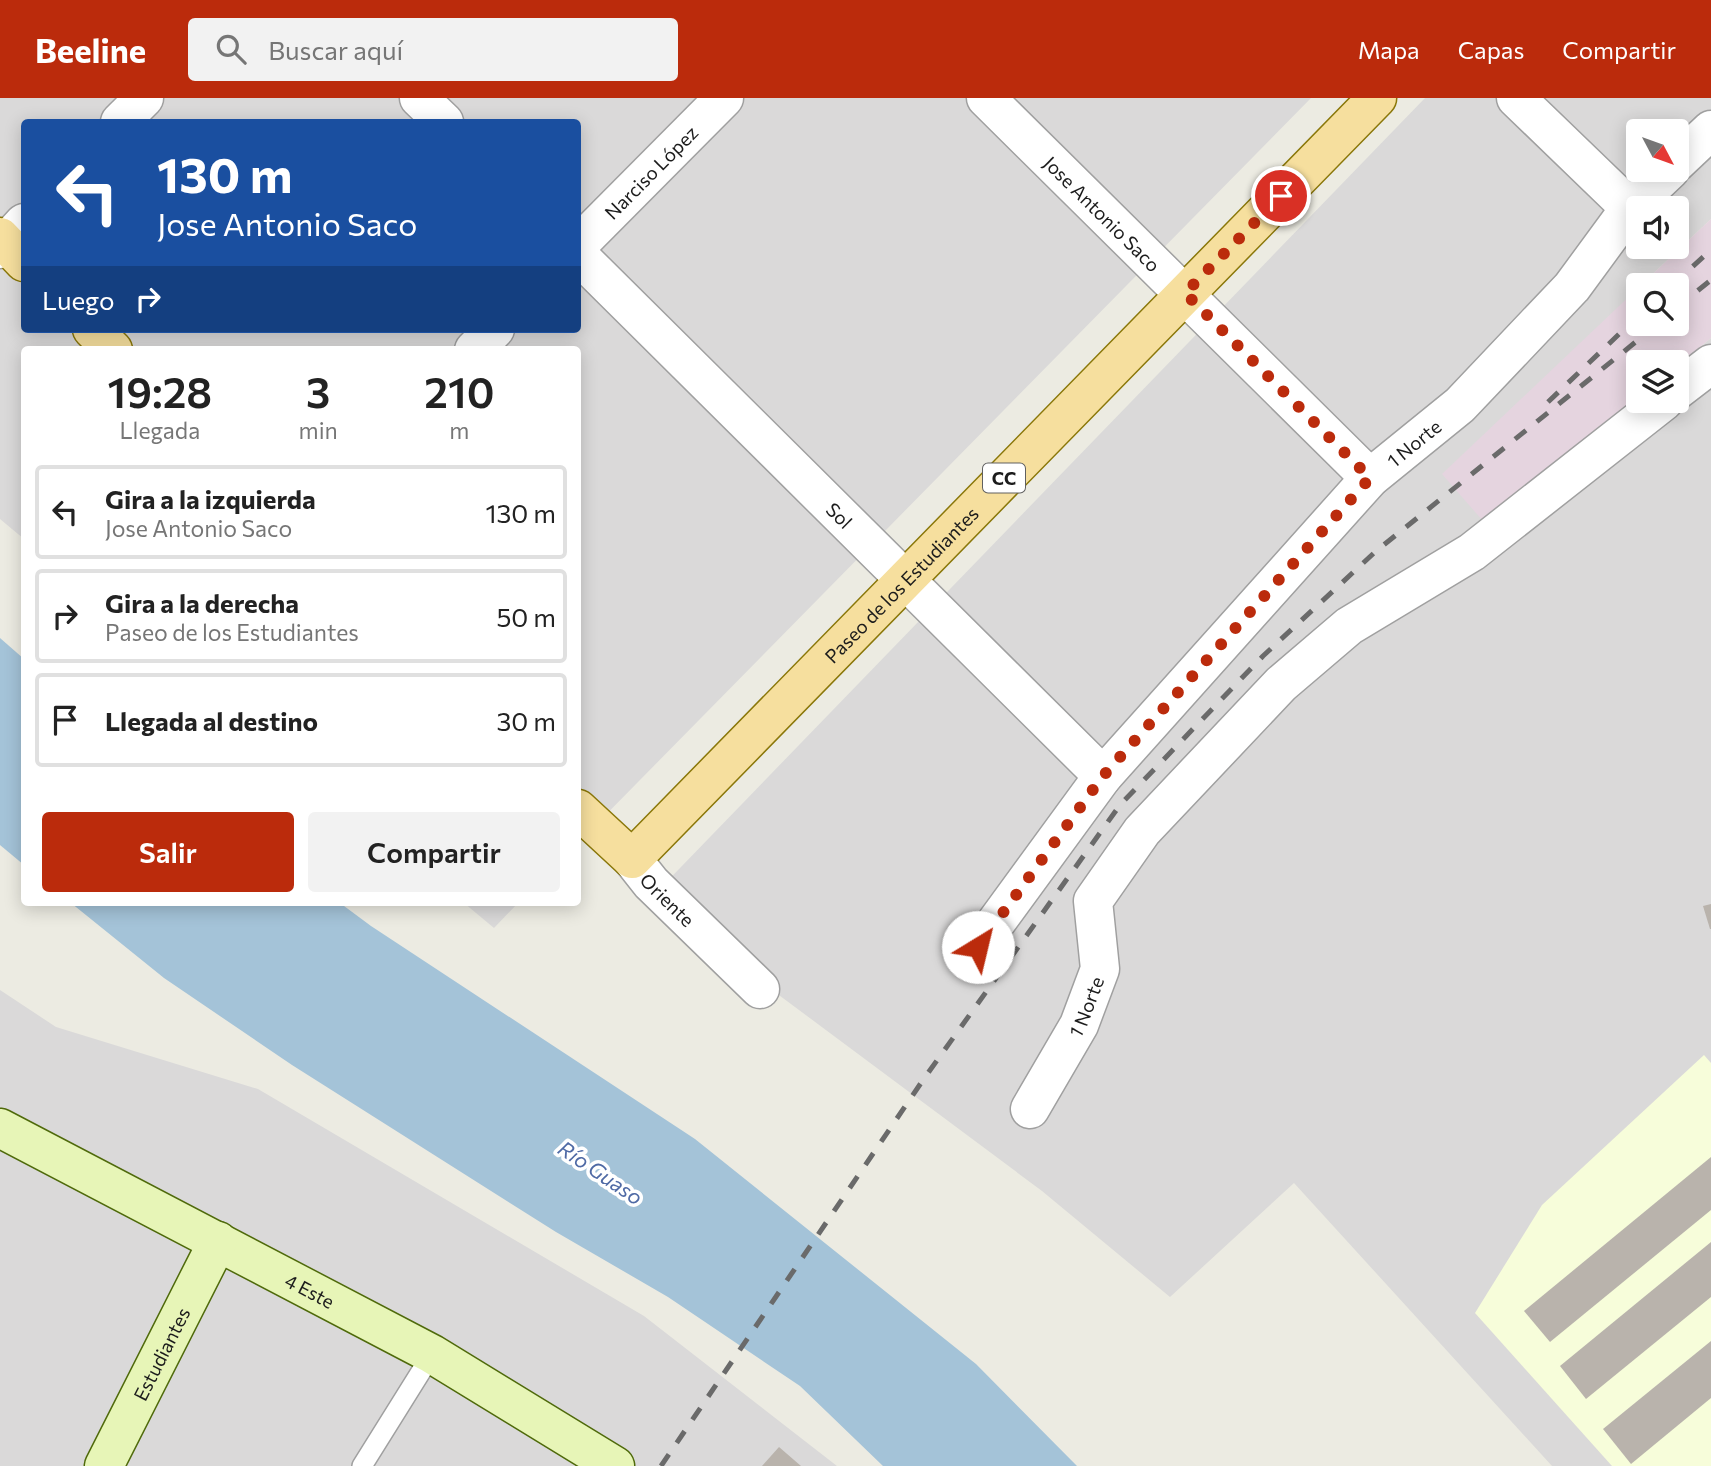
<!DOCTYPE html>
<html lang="es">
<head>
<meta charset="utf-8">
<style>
	body { margin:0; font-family:Commissioner,sans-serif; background:#f2f2f2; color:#222; height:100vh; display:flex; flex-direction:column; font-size:26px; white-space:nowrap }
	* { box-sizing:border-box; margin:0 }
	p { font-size:23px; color:#767676 }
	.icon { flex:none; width:38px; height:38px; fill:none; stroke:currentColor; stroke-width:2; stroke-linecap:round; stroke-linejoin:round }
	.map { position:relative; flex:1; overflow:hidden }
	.sheet { position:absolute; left:21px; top:248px; width:560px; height:560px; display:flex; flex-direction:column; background:#fff; border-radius:7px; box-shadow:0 4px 18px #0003 }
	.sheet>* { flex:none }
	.hud { position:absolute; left:21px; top:21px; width:560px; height:214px; border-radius:7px; box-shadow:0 4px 18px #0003; background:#1a4fa0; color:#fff; overflow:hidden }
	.needle { width:46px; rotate:131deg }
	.tools { position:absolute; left:1626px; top:21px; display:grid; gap:14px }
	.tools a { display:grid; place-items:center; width:63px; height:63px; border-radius:7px; background:#fff; box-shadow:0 4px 18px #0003; font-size:35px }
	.pin { position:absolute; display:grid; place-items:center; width:60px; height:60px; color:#fff; margin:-30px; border:4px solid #fff; border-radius:50%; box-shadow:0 2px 7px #0007 }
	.me { position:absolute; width:77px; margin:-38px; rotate:36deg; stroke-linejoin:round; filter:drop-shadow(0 0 5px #0008) }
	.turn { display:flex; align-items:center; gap:24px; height:147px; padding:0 21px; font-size:32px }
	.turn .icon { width:91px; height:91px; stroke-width:2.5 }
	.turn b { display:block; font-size:49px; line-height:60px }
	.then { display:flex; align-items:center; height:66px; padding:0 21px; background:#0003; gap:14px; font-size:26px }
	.eta { display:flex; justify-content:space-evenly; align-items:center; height:119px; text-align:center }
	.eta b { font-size:42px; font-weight:600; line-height:49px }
	.button { display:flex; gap:14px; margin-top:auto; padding:14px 21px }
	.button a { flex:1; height:80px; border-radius:7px; background:#bb2b0c; color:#fff; font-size:28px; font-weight:600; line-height:80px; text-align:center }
	.button a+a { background:#f2f2f2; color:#222 }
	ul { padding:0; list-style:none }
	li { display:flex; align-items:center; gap:21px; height:94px; margin:0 14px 10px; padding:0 7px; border:4px solid #e0e0e0; border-radius:7px }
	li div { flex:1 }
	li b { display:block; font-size:26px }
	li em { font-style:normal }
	header { display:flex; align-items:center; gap:42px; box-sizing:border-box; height:98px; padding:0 35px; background:#bb2b0c; color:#fff }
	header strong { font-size:33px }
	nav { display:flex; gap:38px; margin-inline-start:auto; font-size:24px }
	.search { width:490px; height:63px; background:#f2f2f2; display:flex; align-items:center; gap:18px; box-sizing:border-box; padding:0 24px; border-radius:7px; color:#767676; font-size:26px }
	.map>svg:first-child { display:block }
	.residential { fill:#dad9d9; fill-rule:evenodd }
	.industrial { fill:#e5d4df }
	.education { fill:#f7fdda }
	.water { fill:#a4c3d8 }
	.building { fill:#b9b3ac }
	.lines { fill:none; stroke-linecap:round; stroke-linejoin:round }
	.service-casing { stroke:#a0a0a0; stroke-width:22 }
	.minor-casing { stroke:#a0a0a0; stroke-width:41 }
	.secondary-casing { stroke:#4f6a0b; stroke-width:41 }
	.primary-casing { stroke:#8a7709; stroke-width:41 }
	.service { stroke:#fff; stroke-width:19 }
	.minor { stroke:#fff; stroke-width:38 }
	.secondary { stroke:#e7f5b7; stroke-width:38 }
	.primary { stroke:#f6df9e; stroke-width:38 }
	.rail { stroke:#6a6a6a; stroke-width:5; stroke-dasharray:14 14; stroke-linecap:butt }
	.route { stroke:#bb2b0c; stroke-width:12; stroke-dasharray:0 21.6 }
	.labels { text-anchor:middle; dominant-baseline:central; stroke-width:7; stroke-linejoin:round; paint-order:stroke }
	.shield { fill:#fff; stroke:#606060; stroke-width:2 }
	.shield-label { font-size:18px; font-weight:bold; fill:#1c1c1c }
	.street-label { font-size:19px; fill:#1c1c1c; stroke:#fff }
	.water-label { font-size:21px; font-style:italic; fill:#4f6aa5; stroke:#fff }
</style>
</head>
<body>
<header>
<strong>Beeline</strong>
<div class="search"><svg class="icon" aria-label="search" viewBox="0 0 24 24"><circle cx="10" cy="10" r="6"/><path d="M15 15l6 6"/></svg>Buscar aquí</div>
<nav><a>Mapa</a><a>Capas</a><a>Compartir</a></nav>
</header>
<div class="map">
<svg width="1711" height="1368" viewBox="0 0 1711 1368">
	<rect width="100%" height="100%" fill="#ecebe2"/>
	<g class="residential">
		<path d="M0 0H1311L578 745V252H24V441L0 421ZM24 24H578V231H24Z"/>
		<path d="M1425 0H1711V121L1641 187H1638L1483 423 1638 299V303H1676L1677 268 1711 240V1368H1552L1294 1085 1170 1199 1042 1093 650 801ZM1638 33H1676V72H1638ZM1638 110H1676V149H1638Z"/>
		<path d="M464 805H518L494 830Z"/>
		<path d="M0 892 56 929 258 991 644 1218 837 1368H0Z"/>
	</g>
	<path class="industrial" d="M1711 121V240L1677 268 1676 264H1638V299L1483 423 1442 376 1638 190V226H1676V187H1641Z"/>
	<path class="education" d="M1704 957 1711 965V1368H1612L1475 1215 1542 1107Z"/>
	<g class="water">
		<path d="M0 540 24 561V767L0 747Z"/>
		<path d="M71 805H340L371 828 695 1041 976 1266 1077 1368H883L800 1288 668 1199 556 1134 292 967 164 880Z"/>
	</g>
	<g class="building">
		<path d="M1711 806V831H1710L1703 808Z"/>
		<path d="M1711 1059V1112L1550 1244 1524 1213Z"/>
		<path d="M1711 1144V1199L1586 1301 1560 1268Z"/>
		<path d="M1711 1243V1300L1631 1366 1603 1331Z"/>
		<path d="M779 1349 801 1368H762Z"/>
	</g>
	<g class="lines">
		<defs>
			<path id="service" d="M362 1368 432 1256"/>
			<g id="minor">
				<path d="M419 0 444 24"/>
				<path id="s1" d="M986 0 1370 380"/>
				<path d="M1516 0 1630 110"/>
				<path d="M120 24 144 0"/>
				<path d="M1676 65 1711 32"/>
				<path id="s2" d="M578 147 724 0"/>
				<path d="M0 151 24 125"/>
				<path id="s3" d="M578 157 1103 678"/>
				<path d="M474 252 495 231"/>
				<path d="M1676 293 1711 266"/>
				<path id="s4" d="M632 761 651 785 760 891"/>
				<path id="s5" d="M978 849 1103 678 1370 380 1460 307 1572 189 1630 110 1670 72"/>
				<path id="s6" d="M1030 1011 1079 927 1100 871 1093 803 1142 733 1281 586 1349 528 1472 454 1664 303"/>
			</g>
			<g id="secondary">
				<path id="s7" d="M0 1030 432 1256 615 1368"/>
				<path id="s8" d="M104 1368 218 1143"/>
			</g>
			<g id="primary">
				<path d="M0 139 24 164"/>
				<path d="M92 231 113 252"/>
				<path id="s9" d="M578 711 632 761 1377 0"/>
			</g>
		</defs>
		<use href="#service" class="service-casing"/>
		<use href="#minor" class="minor-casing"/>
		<use href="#secondary" class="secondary-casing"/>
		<use href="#primary" class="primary-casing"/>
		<use href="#service" class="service"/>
		<use href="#minor" class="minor"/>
		<use href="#secondary" class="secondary"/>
		<use href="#primary" class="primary"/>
		<g class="rail">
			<path d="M1672 187 1711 152"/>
			<path d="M1676 210 1711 182"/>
			<path d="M1548 304 1638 218"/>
			<path d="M661 1368 923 982 1120 707 1263 558 1375 454 1658 226"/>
		</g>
	</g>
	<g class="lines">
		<path class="route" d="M978 849 1103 678 1370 380 1185 195 1281 98"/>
	</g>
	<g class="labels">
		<rect class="shield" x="983" y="365.5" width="42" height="29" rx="5"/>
		<g class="shield-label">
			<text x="1004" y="380">CC</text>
		</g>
		<g class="street-label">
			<text stroke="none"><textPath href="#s2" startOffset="103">Narciso López</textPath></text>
			<text stroke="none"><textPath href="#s1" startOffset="164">Jose Antonio Saco</textPath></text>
			<text stroke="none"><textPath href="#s5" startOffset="668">1 Norte</textPath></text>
			<text stroke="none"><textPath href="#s3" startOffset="369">Sol</textPath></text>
			<text stroke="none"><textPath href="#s9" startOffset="458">Paseo de los Estudiantes</textPath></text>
			<text stroke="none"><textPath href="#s4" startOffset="54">Oriente</textPath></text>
			<text stroke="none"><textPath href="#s6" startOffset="117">1 Norte</textPath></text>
			<text stroke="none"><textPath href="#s7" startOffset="350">4 Este</textPath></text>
			<text stroke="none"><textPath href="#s8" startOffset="126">Estudiantes</textPath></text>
		</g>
		<g class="water-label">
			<text transform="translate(601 1074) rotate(34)">Río Guaso</text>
		</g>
	</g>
</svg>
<div class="tools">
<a><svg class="needle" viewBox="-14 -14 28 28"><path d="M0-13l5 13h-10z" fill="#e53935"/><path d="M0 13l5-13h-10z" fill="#767676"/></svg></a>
<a><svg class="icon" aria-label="sound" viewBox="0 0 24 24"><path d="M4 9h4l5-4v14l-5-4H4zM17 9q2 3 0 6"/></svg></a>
<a><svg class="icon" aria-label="search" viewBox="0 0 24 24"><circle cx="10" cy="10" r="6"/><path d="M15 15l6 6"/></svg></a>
<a><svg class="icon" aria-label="layers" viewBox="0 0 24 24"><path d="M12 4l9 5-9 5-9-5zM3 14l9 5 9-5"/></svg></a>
</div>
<div class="pin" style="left:1281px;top:98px;background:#d93025"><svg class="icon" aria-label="arrive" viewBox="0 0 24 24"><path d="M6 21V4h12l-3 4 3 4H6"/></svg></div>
<svg class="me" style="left:978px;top:849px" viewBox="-20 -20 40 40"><circle r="19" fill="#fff"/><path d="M0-13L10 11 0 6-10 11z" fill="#bb2b0c"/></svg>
<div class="hud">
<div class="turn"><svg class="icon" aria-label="left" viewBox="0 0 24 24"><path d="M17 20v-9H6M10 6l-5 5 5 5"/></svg><div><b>130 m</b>Jose Antonio Saco</div></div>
<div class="then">Luego<svg class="icon" aria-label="right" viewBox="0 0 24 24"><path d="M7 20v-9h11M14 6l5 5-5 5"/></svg></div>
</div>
<section class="sheet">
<div class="eta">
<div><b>19:28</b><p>Llegada</p></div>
<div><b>3</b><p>min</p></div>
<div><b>210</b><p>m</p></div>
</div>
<ul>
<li><svg class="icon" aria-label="left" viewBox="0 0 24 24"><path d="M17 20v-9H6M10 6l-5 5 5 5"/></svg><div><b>Gira a la izquierda</b><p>Jose Antonio Saco</p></div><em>130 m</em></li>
<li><svg class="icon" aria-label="right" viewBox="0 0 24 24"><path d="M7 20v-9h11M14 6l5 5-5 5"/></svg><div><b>Gira a la derecha</b><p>Paseo de los Estudiantes</p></div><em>50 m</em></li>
<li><svg class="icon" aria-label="arrive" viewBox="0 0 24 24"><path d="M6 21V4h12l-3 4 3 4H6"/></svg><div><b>Llegada al destino</b></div><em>30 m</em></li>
</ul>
<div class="button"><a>Salir</a><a>Compartir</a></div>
</section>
</div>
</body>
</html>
